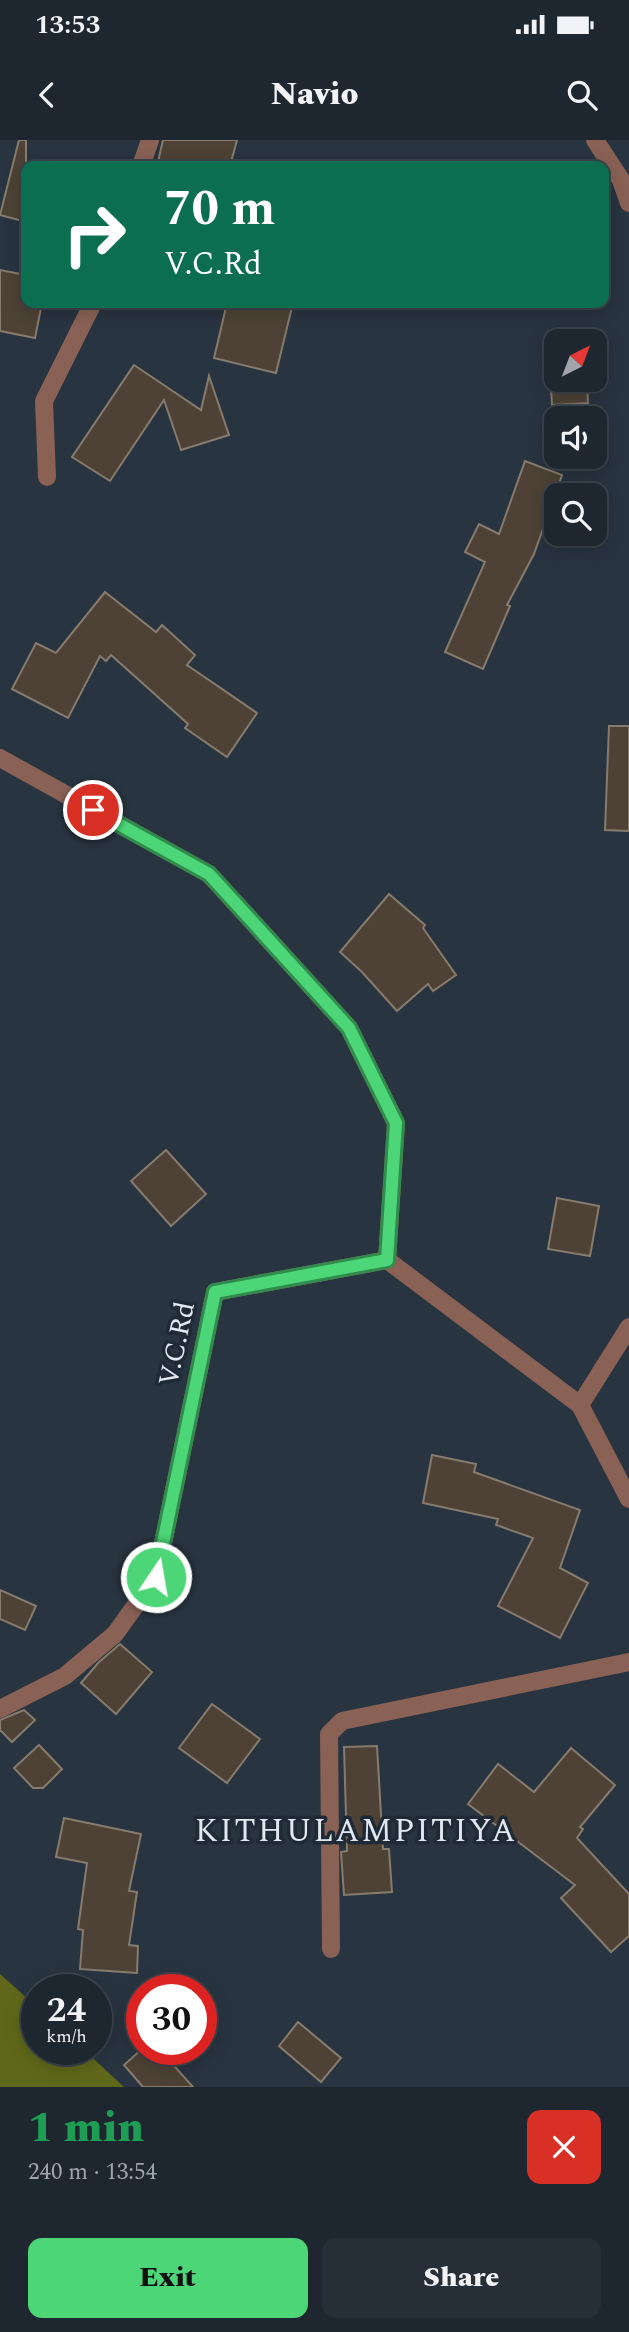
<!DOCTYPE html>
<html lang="en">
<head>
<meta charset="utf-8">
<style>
	body { margin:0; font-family:Spectral,serif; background:#262f38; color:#f1f3f6; height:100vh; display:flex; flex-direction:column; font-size:26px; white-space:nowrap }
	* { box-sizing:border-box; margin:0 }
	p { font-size:23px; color:#a1a5ab }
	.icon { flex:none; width:38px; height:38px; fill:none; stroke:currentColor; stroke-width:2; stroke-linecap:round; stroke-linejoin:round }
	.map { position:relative; height:1947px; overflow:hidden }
	.details { display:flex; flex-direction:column; background:#1e2730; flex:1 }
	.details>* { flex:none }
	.guide { position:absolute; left:21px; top:21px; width:588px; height:147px; border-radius:14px; box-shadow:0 4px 18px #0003,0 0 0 2px #3c444c; background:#0b6e4f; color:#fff; overflow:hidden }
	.needle { width:46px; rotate:42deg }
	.controls { position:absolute; left:544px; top:189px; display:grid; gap:14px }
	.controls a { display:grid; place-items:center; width:63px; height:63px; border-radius:14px; background:#1e2730; box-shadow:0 4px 18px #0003,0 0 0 2px #3c444c; font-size:35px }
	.speed { position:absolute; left:21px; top:1834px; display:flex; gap:14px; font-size:35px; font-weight:700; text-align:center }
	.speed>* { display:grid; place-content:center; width:91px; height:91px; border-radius:50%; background:#1e2730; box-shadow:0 4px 18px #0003,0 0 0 2px #3c444c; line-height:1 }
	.speed small { font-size:18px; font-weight:400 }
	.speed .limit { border:10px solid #d22; background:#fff; color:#111 }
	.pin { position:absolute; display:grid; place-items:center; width:60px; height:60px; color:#fff; margin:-30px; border:4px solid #fff; border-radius:50%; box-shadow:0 2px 7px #0007 }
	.me { position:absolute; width:77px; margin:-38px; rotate:12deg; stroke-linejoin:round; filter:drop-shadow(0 0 5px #0008) }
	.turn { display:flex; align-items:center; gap:24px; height:147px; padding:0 28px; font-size:32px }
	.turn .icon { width:91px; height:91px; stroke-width:2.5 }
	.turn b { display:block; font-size:49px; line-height:60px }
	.round { display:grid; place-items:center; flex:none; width:74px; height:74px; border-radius:14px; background:#262f38 }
	.summary { display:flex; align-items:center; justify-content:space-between; height:119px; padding:0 28px }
	h1 { font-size:42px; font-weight:800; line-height:52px; color:#1e9e55 }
	.primary-button { display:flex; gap:14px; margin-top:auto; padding:14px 28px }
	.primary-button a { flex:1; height:80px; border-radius:14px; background:#4cd677; color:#111; font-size:28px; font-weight:800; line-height:80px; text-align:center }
	.primary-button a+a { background:#262f38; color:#f1f3f6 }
	.status { display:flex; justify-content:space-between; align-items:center; height:49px; padding:0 35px; background:#1e2730; direction:ltr }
	.status svg { height:19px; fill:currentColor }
	header { display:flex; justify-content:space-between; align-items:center; height:91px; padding:0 28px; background:#1e2730; font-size:32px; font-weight:800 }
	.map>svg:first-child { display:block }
	.forest { fill:#5f681a }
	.building { fill:#4d4235; stroke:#867b6c; stroke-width:2 }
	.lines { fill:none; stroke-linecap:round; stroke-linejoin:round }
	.street { stroke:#896155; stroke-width:18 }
	.route-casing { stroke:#318b4d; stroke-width:18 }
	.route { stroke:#4cd677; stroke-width:12 }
	.labels { text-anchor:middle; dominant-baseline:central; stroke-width:7; stroke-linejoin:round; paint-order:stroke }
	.street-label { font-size:28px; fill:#e1e8f0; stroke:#1f2a36 }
	.quarter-label { font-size:32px; letter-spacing:2px; fill:#e1e8f0; stroke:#1f2a36 }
</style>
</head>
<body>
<div class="status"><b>13:53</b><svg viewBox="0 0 49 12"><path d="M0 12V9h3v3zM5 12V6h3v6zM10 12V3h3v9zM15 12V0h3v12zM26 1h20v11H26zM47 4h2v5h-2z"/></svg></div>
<header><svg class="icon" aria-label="back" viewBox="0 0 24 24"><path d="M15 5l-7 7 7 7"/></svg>Navio<svg class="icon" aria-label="search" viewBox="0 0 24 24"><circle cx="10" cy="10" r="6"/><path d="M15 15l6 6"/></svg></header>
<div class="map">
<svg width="629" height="1947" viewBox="0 0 629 1947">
	<rect width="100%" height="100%" fill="#283440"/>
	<path class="forest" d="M0 1834 37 1867V1909H83L124 1947H0Z"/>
	<g class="building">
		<path d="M19 0H26V82L0 75Z"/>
		<path d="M163 0H237L230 26H157Z"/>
		<path d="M0 130 26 135V163H42L35 198 0 191Z"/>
		<path d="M227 163H293L276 233 214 218Z"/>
		<path d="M585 192V201H556V240H587L588 263 552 265 548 194Z"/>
		<path d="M134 225 201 270 209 236 229 295 181 310 164 260 110 341 72 317Z"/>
		<path d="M525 321 562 335 534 414 507 465 510 466 483 529 445 512 485 422 465 412 479 384 499 394Z"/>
		<path d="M105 452 156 492 162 485 195 515 187 525 257 573 227 617 185 588 188 584 111 515 106 521 100 516 68 578 12 549 36 503 56 513Z"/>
		<path d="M609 586H629V691L605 690Z"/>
		<path d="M389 754 425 785 423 788 456 835 433 851 428 844 397 871 362 832 340 812Z"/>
		<path d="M166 1010 206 1054 171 1086 131 1041Z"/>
		<path d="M557 1058 599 1066 590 1116 548 1109Z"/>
		<path d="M432 1315 476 1324 474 1332 580 1370 560 1428 588 1443 560 1498 498 1466 533 1398 496 1385 498 1379 423 1363Z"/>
		<path d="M0 1450 36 1466 25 1490 0 1479Z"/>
		<path d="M120 1504 152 1532 116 1574 81 1543 99 1522Z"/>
		<path d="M212 1564 260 1599 227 1643 179 1608Z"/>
		<path d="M24 1570 35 1580 12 1602 0 1590V1580Z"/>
		<path d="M39 1605 62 1629 43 1648H33L14 1628Z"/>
		<path d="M377 1606 383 1709H389L392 1752 344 1755 341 1712 347 1711 344 1607Z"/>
		<path d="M571 1608 615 1645 580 1687 583 1689 577 1698 629 1754V1796L611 1812 561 1758 575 1745 468 1664 498 1624 534 1652Z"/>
		<path d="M64 1678 141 1694 129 1751 137 1752 129 1805 138 1806 137 1833 80 1829 83 1790 78 1789 87 1723 56 1717Z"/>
		<path d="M298 1882 341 1918 321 1942 279 1906Z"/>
		<path d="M142 1909H159L193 1947H143L124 1925Z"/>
	</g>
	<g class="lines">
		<g class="street">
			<path d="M595 0 621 40 629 63"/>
			<path d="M141 26 150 0"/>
			<path d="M47 337 44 261 93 163"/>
			<path d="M0 618 209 734 349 888 396 983 387 1120 580 1265 629 1359"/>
			<path d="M580 1265 629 1187"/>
			<path d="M0 1569 65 1536 115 1494 156 1437 215 1152 387 1120"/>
			<path d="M331 1809 329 1594 342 1581 629 1522"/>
		</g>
	</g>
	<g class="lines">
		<defs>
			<path id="route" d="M93 670 209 734 349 888 396 983 387 1120 215 1152 156 1437"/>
		</defs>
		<use href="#route" class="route-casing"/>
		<use href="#route" class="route"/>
	</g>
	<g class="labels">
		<g class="street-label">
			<text transform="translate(177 1204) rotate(-78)">V.C.Rd</text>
		</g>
		<g class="quarter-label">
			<text x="356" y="1691">KITHULAMPITIYA</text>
		</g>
	</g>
</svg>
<div class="controls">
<a><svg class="needle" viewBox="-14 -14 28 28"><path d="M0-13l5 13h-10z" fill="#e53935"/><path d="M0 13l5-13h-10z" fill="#a1a5ab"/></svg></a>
<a><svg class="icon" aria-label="sound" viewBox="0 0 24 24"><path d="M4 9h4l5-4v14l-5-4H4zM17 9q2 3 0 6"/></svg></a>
<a><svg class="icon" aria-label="search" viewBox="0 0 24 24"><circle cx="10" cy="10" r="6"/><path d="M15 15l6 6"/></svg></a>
</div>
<div class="speed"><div>24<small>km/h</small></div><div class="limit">30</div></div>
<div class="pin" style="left:93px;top:670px;background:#d93025"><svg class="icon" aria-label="arrive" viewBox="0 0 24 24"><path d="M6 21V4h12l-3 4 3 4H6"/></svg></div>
<svg class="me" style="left:156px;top:1437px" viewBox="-20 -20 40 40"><circle r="17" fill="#4cd677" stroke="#fff" stroke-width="3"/><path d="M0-11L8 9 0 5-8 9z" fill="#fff"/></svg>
<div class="guide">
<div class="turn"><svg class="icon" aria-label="right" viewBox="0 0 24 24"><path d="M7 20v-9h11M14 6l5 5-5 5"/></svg><div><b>70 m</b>V.C.Rd</div></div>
</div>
</div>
<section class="details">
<div class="summary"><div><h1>1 min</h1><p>240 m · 13:54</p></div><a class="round" style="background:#d93025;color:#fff"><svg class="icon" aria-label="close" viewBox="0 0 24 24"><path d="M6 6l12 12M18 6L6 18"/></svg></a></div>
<div class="primary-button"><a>Exit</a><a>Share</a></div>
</section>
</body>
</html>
